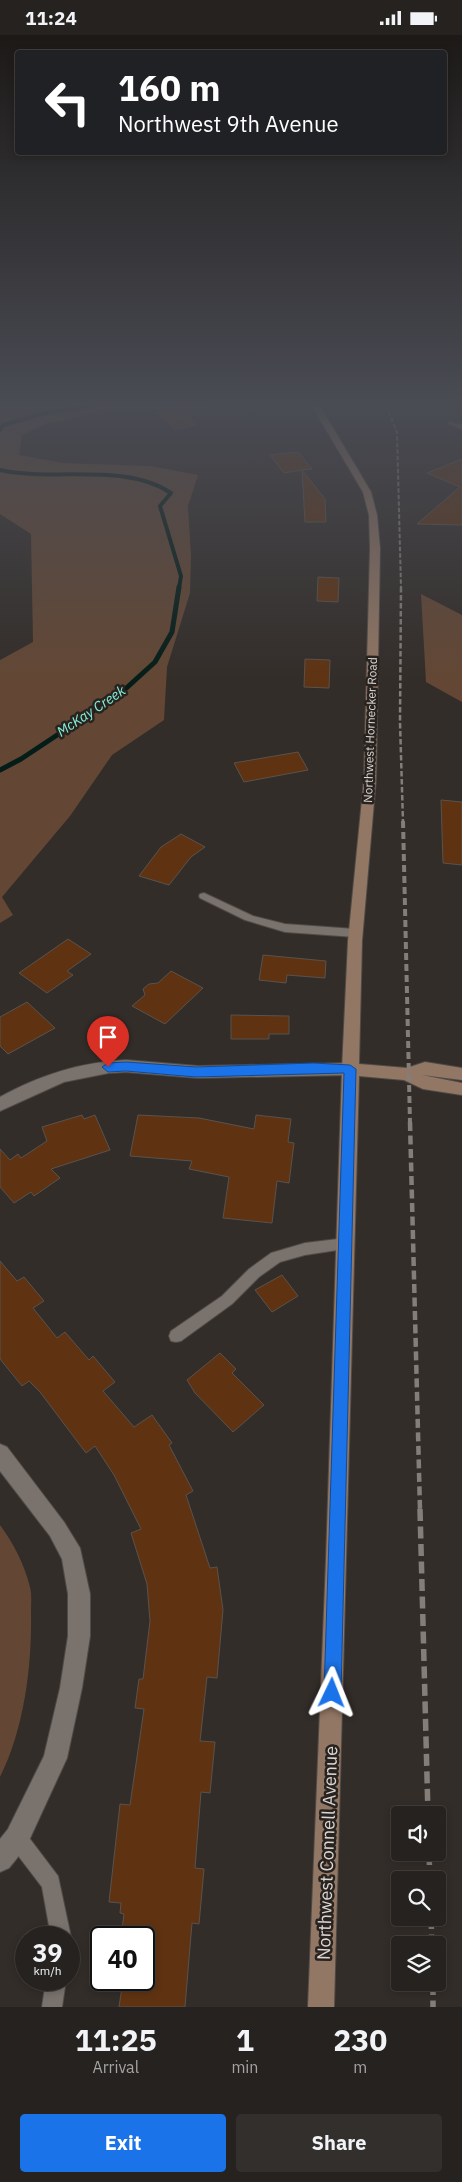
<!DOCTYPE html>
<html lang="en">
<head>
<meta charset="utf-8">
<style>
	body { margin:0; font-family:"IBM Plex Sans",sans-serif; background:#322f2c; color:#f1f3f6; height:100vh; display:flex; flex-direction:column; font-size:19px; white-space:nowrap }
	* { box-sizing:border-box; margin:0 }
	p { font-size:16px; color:#a4a4a4 }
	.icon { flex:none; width:28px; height:28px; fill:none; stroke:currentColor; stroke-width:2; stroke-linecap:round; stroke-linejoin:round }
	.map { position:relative; height:1972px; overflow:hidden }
	.drawer { display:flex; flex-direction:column; background:#26221f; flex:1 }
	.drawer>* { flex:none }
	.guide { position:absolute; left:15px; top:15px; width:432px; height:105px; border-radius:5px; box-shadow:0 2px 8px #0003,0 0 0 1px #423f3d; background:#202124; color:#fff; overflow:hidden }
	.tools { position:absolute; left:391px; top:1771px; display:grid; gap:10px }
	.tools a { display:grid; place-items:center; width:55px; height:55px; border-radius:5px; background:#26221f; box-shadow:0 2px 8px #0003,0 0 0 1px #423f3d; font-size:25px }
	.speed { position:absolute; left:15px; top:1891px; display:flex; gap:10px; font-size:25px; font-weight:700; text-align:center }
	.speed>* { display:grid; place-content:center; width:65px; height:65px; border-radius:50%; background:#26221f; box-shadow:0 2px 8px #0003,0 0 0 1px #423f3d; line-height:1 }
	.speed small { font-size:12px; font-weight:400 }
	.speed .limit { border:2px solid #111; border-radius:8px; background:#fff; color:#111 }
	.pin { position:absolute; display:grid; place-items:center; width:42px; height:42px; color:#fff; margin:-51px -21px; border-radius:50% 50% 50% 0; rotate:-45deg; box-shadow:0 0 5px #0007 }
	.pin .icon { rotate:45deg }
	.me { position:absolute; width:55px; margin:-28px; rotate:2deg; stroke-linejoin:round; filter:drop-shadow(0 0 4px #0008) }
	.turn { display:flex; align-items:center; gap:18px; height:105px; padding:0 20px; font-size:22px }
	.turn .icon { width:65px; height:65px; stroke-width:2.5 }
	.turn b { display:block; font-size:35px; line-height:42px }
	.eta { display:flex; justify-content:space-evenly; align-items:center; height:85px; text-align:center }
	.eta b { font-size:30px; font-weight:700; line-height:35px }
	.primary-button { display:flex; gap:10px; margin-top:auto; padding:10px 20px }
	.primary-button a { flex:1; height:58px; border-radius:5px; background:#1a73e8; color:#fff; font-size:20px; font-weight:700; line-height:58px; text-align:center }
	.primary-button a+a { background:#322f2c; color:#f1f3f6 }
	.status { display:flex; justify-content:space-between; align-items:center; height:35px; padding:0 25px; background:#26221f; direction:ltr }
	.status svg { height:14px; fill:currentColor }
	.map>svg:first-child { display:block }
	.green { fill:#634734 }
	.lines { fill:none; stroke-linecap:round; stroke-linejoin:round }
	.stream-far1 { stroke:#051d18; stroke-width:4 }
	.stream { stroke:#051d18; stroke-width:5 }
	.building { fill:#5f3312; stroke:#59524d }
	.lane-casing { stroke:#504b47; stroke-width:2 }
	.street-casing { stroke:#504b47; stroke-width:2 }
	.secondary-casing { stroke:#504b47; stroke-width:2 }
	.lane { fill:#7a726d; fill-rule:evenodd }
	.street { fill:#7a726d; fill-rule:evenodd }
	.secondary { fill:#927765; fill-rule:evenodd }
	.rail-far4 { stroke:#837e7a; stroke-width:2; stroke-dasharray:4.5 2; stroke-linecap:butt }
	.rail-far3 { stroke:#837e7a; stroke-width:2.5; stroke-dasharray:5.5 2.5; stroke-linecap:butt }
	.rail-far2 { stroke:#837e7a; stroke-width:4; stroke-dasharray:7 4; stroke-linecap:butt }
	.rail-far1 { stroke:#837e7a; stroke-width:4.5; stroke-dasharray:9 4.5; stroke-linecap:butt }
	.rail { stroke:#837e7a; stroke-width:5.5; stroke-dasharray:12 5.5; stroke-linecap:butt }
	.route { fill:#1a73e8; stroke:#114b97 }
	.labels { text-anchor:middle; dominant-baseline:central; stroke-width:5; stroke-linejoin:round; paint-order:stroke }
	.far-street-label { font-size:12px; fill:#dad6d3; stroke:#29231f }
	.far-water-label { font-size:14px; font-style:italic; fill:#82f0d9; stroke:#29231f }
	.near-street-label { font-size:18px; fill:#dad6d3; stroke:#29231f }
</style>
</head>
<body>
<div class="status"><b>11:24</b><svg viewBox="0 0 49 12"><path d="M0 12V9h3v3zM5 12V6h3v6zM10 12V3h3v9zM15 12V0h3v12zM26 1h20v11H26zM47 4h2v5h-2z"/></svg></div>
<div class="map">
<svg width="462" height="1972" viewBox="0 0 462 1972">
	<rect width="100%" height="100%" fill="#332d29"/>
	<g class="green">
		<path d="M0 371H225L98 378 48 388 22 400 19 420 64 428 151 431 198 440 188 471 191 521 190 558 167 632 164 685 112 720 70 781 2 862 13 880 0 888V625L33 607 31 499 0 479Z"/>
		<path d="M421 559 462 580V667L426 647Z"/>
		<path d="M0 1490C14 1509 24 1529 30 1552 32 1560 31 1570 31 1578 32 1632 24 1694 0 1742Z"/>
	</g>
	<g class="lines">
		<g class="stream-far1">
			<path d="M0 395 3 390 49 377 94 371"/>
			<path d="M0 435C53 447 126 427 171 458L160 471 181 541 179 553"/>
		</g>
		<path class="stream" d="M0 735 21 724 122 657 155 627 172 597 179 552"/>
	</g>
	<g class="building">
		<path d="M179 375 197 390 175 394 157 378Z"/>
		<path d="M298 417 312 434 302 435 325 464 326 487H305L302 435 284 438 270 420Z"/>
		<path d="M462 424V490L417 489 460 452 427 438Z"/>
		<path d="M318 542 339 543 338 567 317 566Z"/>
		<path d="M305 624 330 625 329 653 304 652Z"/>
		<path d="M298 717 308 735 244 747 234 728Z"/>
		<path d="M441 765 462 767V830L443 828Z"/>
		<path d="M181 799 205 812 191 822 169 850 139 841 161 812Z"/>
		<path d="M68 904 91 919 67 936 73 940 47 958 19 938Z"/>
		<path d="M263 920 326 926 325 943 287 940 286 948 259 945Z"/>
		<path d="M171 936 203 953 165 989 132 971 145 960 143 954 149 949 158 948Z"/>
		<path d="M27 967 55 993 8 1019 0 1011V982Z"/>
		<path d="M231 980 289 981V999H269V1004H231Z"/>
		<path d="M82 1080 84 1084 95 1080 110 1115 51 1134 60 1143 34 1161 31 1157 14 1168 0 1152V1114L10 1125 18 1119 21 1123 47 1106 42 1092Z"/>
		<path d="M138 1080 199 1083 254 1094 256 1080 291 1084 288 1107 294 1108 289 1148 277 1146 272 1188 223 1183 229 1142 189 1134 192 1126 130 1121Z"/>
		<path d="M0 1226 17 1246 24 1242 44 1266 33 1273 57 1303 65 1297 89 1325 93 1321 115 1347 103 1356 134 1392 152 1380 172 1408 169 1410 193 1456 186 1460 210 1533 217 1532 223 1575 217 1643 207 1642 200 1706 215 1707 210 1758 201 1757 195 1833 204 1834 199 1889 192 1888 185 1972H119L123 1945H144V1902H121L124 1879 120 1878 121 1868 109 1867 120 1769 130 1770 144 1674 135 1673 139 1644H143L150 1586 147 1549 131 1498 141 1494 114 1440 95 1411 86 1418 40 1357 29 1346 22 1351 0 1324Z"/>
		<path d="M282 1240 298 1261 272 1277 255 1255Z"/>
		<path d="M220 1318 236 1334 232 1338 264 1370 233 1397 195 1358 187 1345Z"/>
	</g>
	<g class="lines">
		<defs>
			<g id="lane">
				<path d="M449 387 462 390V394L449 389Z"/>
				<path d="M204 858 253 881 285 889 355 894 360 898 355 902 285 897 245 885 200 863 199 861 200 859Z"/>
				<path d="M346 1203 351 1205 353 1209 351 1213 305 1220 280 1227 259 1242 232 1269 181 1306 176 1307 171 1306 169 1301 171 1296 222 1261 249 1234 271 1218 305 1208Z"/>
				<path d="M17 1794 24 1796 58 1841 71 1902 69 1907V1902H51L42 1852 10 1810 8 1803 10 1796Z"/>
				<path d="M46 1945H66L62 1972H42Z"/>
			</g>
			<g id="street">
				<path d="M126 1025 198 1031 350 1028 356 1030 358 1034 356 1038 350 1040 198 1043 126 1037 109 1038 64 1047 0 1076V1062C40 1040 81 1027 126 1025Z"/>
				<path d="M0 1409 7 1412 64 1487 80 1513 90 1559V1601L82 1653 67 1723 26 1812 9 1833 0 1837V1804L8 1794 44 1721 60 1653 68 1601V1559L62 1524 50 1501 0 1436Z"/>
			</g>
			<path id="secondary" d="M312 371H320L371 457 377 480 380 513 376 744 362 906 359 1029 407 1033 425 1027 462 1033V1045L422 1040 462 1048V1060L423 1054 404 1045 359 1041 334 1972H308L326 1525 342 1034 348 906 364 744 370 513 369 480 363 457Z"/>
		</defs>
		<use href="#lane" class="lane-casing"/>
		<use href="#street" class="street-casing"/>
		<use href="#secondary" class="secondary-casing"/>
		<use href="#lane" class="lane"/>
		<use href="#street" class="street"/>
		<use href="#secondary" class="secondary"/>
		<path class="rail-far4" d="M386 371 397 397 401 553"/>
		<path class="rail-far3" d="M401 552 400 687 403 787"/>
		<path class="rail-far2" d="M403 786 410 1088"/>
		<path class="rail-far1" d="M410 1087 420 1475"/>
		<g class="rail">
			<path d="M420 1474 428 1780"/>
			<path d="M429 1818 430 1845"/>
			<path d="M431 1882 432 1910"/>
			<path d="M433 1948V1972"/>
		</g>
	</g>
	<linearGradient id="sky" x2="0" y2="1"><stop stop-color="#1c1917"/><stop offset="0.57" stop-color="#4a4c54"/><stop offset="1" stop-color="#4a4c54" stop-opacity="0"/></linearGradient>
	<rect width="462" height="647" fill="url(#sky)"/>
	<path class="route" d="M126 1027 196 1032 313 1028 350 1030 356 1034 341 1658 339 1665 332 1667 326 1665 324 1658 344 1038 196 1042 126 1036 108 1037 102 1032 108 1028Z"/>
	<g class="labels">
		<g class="far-street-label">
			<text transform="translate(370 695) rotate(-88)">Northwest Hornecker Road</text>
		</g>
		<g class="far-water-label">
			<text transform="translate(91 676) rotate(-34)">McKay Creek</text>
		</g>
		<g class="near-street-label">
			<text transform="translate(327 1818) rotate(-88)">Northwest Connell Avenue</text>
		</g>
	</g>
</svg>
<div class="tools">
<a><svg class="icon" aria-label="sound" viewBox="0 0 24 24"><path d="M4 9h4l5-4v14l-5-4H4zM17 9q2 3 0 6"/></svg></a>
<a><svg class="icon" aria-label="search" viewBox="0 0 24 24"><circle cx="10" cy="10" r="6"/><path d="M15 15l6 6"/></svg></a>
<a><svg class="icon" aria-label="layers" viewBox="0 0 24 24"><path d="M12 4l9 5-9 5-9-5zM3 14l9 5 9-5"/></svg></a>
</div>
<div class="speed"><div>39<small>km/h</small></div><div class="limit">40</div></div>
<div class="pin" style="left:108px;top:1032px;background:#d93025"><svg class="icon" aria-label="arrive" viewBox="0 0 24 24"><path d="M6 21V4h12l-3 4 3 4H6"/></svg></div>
<svg class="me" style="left:332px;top:1658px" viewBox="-20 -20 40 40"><path d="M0-17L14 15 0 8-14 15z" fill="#1a73e8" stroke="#fff" stroke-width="4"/></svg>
<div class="guide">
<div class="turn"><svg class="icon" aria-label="left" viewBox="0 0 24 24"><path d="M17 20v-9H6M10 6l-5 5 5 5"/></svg><div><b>160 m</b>Northwest 9th Avenue</div></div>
</div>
</div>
<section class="drawer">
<div class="eta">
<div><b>11:25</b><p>Arrival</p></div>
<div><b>1</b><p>min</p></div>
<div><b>230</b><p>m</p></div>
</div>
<div class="primary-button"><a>Exit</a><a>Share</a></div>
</section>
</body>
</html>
